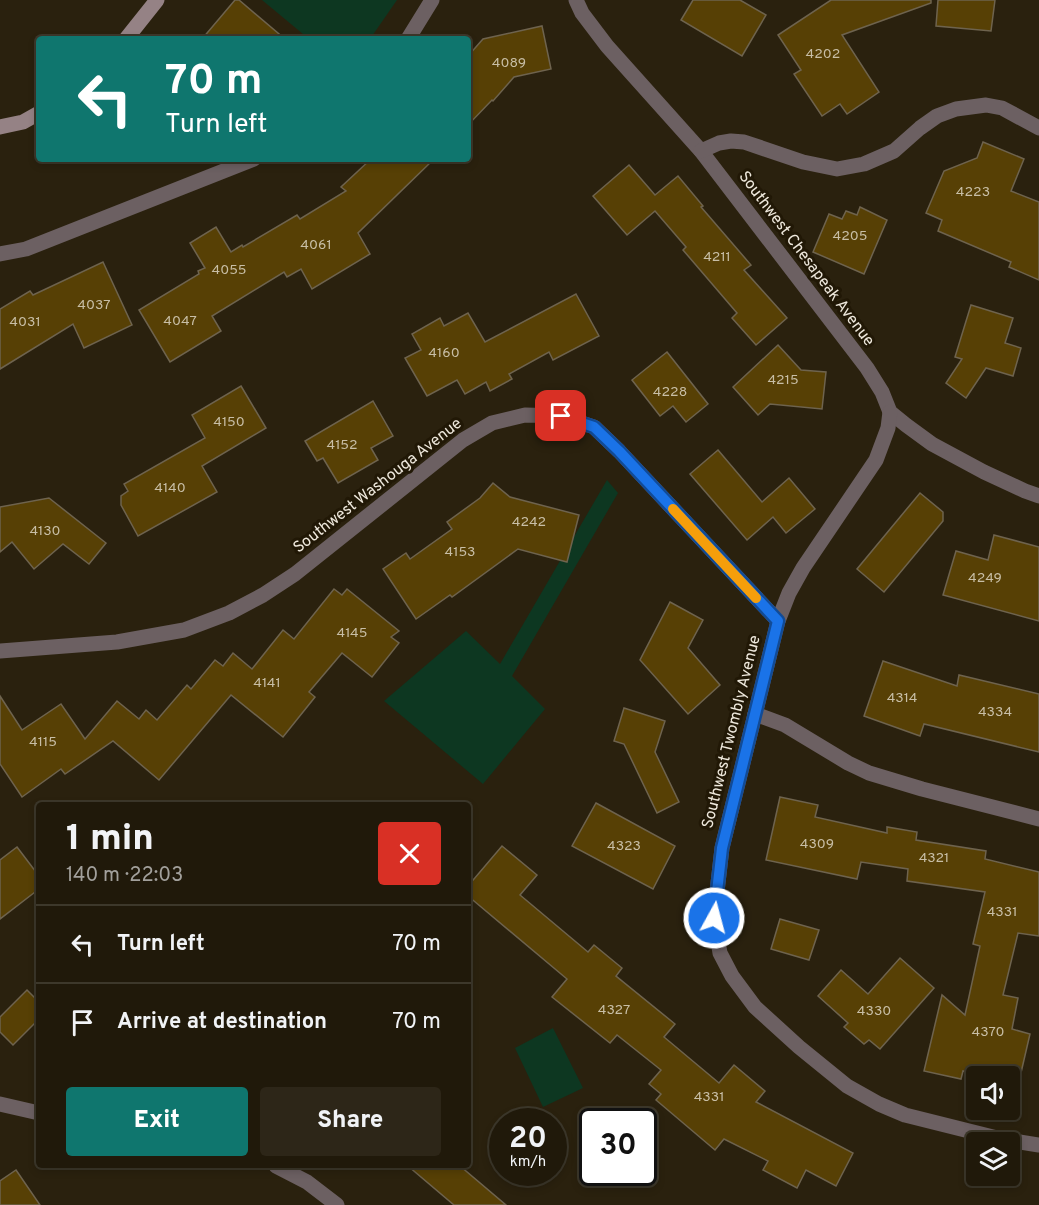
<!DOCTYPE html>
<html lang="en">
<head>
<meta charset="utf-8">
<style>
	body { margin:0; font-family:Overpass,sans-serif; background:#2d2618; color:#f1f3f6; height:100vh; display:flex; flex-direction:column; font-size:22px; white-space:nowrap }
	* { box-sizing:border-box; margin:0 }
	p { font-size:20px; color:#a2a09c }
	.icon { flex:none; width:33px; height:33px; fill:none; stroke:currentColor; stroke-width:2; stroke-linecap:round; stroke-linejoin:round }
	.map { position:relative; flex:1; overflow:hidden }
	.drawer { position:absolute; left:36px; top:802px; width:435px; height:366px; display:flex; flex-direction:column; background:#20190a; border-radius:6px; box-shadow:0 3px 9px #0003,0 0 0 2px #3d382b }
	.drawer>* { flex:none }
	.top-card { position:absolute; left:36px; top:36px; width:435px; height:126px; border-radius:6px; box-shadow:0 3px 9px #0003,0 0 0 2px #3d382b; background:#0f766e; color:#fff; overflow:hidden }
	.buttons { position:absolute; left:966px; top:1066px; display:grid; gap:12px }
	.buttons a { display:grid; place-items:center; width:54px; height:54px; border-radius:6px; background:#20190a; box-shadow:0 3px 9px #0003,0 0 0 2px #3d382b; font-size:30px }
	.speed { position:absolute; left:489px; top:1108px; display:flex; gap:12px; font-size:30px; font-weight:700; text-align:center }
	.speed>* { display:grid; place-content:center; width:78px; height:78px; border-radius:50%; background:#20190a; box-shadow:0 3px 9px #0003,0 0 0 2px #3d382b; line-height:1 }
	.speed small { font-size:15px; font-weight:400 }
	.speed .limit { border:3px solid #111; border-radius:9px; background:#fff; color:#111 }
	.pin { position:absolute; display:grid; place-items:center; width:51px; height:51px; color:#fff; margin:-26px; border-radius:12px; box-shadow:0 3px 9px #0006 }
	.me { position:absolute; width:66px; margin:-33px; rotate:7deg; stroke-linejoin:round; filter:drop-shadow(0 0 4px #0008) }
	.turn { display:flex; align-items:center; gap:21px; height:126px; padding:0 30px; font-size:27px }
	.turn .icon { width:78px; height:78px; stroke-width:2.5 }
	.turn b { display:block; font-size:42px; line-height:51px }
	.round { display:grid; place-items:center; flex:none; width:63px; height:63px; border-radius:6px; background:#2d2618 }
	.headline { display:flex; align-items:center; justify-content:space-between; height:102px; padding:0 30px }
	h1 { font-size:36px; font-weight:800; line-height:45px }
	.button { display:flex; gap:12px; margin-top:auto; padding:12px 30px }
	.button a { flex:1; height:69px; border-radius:6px; background:#0f766e; color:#fff; font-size:24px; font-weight:800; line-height:69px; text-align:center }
	.button a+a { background:#2d2618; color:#f1f3f6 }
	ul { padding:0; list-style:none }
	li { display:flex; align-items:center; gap:18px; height:78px; padding:0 30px; border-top:2px solid #3d382b }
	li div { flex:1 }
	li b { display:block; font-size:22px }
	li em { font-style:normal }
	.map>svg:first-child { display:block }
	.green { fill:#0d3721 }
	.building { fill:#574005; stroke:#6e634e; stroke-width:1.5 }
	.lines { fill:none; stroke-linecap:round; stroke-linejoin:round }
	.street { stroke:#6c6062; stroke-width:15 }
	.secondary { stroke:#958285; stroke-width:15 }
	.route-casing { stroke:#114b97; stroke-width:15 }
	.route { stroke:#1a73e8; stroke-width:10 }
	.slow { stroke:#f59e0b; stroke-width:10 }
	.labels { text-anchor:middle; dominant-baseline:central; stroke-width:6; stroke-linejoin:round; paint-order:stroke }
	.number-label { font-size:14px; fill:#c8bea6 }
	.street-label { font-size:16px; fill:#eee8dc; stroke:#211806 }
</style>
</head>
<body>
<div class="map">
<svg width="1039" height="1205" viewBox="0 0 1039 1205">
	<rect width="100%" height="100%" fill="#2a210e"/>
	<g class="green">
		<path d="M262 0H397L370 39H309Z"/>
		<path d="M607 480 618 493 512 676 545 709 483 784 384 701 466 631 500 664Z"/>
		<path d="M553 1028 583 1088 543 1107 515 1048Z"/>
	</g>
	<g class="building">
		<path d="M235 0H239L285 39H202Z"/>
		<path d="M693 0H740L766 15 742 56 681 20Z"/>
		<path d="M831 0H931V3L842 35 879 92 847 114 840 104 822 116 794 74 801 70 778 35Z"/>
		<path d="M938 0H995L991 31 936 26Z"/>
		<path d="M542 26 551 69 514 77 493 101 492 100 468 125V56L483 39Z"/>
		<path d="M983 142 1024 159 1011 191 1039 202V280L1009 267 1011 262 938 231 942 220 926 213 944 171 977 158Z"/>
		<path d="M371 159H434L358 233 370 254 312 289 301 269 287 277 284 272 212 316 221 331 170 362 139 310 199 274 198 271 205 268 190 243 216 227 231 252 242 245 243 247 297 215 300 219 346 191 341 187Z"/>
		<path d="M629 165 655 195 678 176 703 206 701 207 751 265 744 270 787 318 756 345 732 318 737 313 683 250 686 247 655 211 627 235 593 196Z"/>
		<path d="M860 207 887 220 864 274 813 252 829 214 842 219 846 211 857 215Z"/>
		<path d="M103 262 132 325 84 348 73 324 0 369V309L30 291 33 295Z"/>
		<path d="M576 294 599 336 553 360 549 352 509 374 512 379 490 391 486 382 465 394 457 380 427 396 405 358 421 350 412 334 440 318 444 326 468 313 485 342Z"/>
		<path d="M971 305 1013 318 1005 343 1021 348 1013 376 986 368 966 398 946 383 962 359 955 357Z"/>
		<path d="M778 345 801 370 826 372 822 409 770 404 758 415 733 387Z"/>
		<path d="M667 352 708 404 686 422 673 406 660 416 632 380Z"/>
		<path d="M241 386 266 428 202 466 217 492 138 536 121 505V496L128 491 124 484 205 438 192 415Z"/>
		<path d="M373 401 393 436 371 448 378 460 338 483 323 458 317 461 305 441Z"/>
		<path d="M718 450 762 502 789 478 815 509 786 533 773 517 747 540 690 474Z"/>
		<path d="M493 483 510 497 579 515 567 562 518 549 452 597 450 595 416 619 383 569 406 553 410 559 452 529 447 522 480 498Z"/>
		<path d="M920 493 943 512V521L884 592 857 569Z"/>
		<path d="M49 498 106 543 89 564 63 544 34 569 12 542 0 552V507Z"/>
		<path d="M994 535 1039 547V621L943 595 956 551 988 560Z"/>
		<path d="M334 589 342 595 347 589 399 631 391 637 399 643 372 677 342 653 309 692 315 697 283 737 231 695 159 780 113 741 65 774 61 769 22 797 0 764V696L22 730 61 704 85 739 117 701 139 719 146 710 157 720 187 685 191 689 215 660 223 666 233 653 252 669 283 630 294 639Z"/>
		<path d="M670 602 703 620 688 648 720 685 688 714 640 660Z"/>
		<path d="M883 661 957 686 959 675 1039 694V752L924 724 920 736 864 716Z"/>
		<path d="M624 708 665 721 655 752 679 802 657 813 624 744 614 741Z"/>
		<path d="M780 797 818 805 815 817 887 833V827L917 832 916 840 986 851 985 859 1039 872V936L1018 933 1003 995 1018 998 1012 1029 1030 1034 1020 1077 990 1071 988 1076 963 1071 961 1079 924 1071 942 995 965 1015 980 946 973 944 985 892 907 881 908 869 861 862 857 879 766 860Z"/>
		<path d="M596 803 675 846 653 889 572 846Z"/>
		<path d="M502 846 537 875 520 895 588 952 594 945 622 968 616 976 675 1024 664 1037 719 1083 734 1065 765 1091 756 1102 853 1153 836 1186 806 1170 797 1188 763 1170 768 1161 724 1139 715 1150 656 1100 661 1094 649 1084 661 1070 617 1035 610 1043 552 997 567 979 468 896V886Z"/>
		<path d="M17 847 39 876V889L0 919V860Z"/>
		<path d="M780 919 819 930 809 960 771 949Z"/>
		<path d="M900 958 934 988 880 1049 869 1040 864 1044 844 1027 848 1023 818 996 841 970 868 994Z"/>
		<path d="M27 990 39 1002V1019L13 1045 0 1032V1017Z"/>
		<path d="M408 1166H460L506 1205H454Z"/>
		<path d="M16 1170 40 1205H0V1181Z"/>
	</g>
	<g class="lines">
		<g class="street">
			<path d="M576 0 582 13 607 46 701 151 867 368 882 392 890 412 906 425 932 444 984 472 1025 491 1039 496"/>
			<path d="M408 39 432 0"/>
			<path d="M701 151 719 143 731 141 744 142 803 162 837 169 864 164 894 151 920 128 937 116 956 109 986 105 1002 108 1039 128"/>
			<path d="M0 254 26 249 254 159"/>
			<path d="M890 412 888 428 876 460 803 568 789 593 778 621 722 848 714 918 720 953 732 976 755 1007 799 1047 847 1086 879 1104 905 1115 1001 1139 1039 1145"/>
			<path d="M0 651 117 642 184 630 229 613 263 595 295 574 463 440 492 423 525 415 561 416 594 427 619 451 778 621"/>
			<path d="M755 714 785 725 848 763 869 773 922 789 1039 819"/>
			<path d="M0 1104 39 1113"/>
			<path d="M276 1166 307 1182 337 1205"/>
		</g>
		<g class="secondary">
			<path d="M126 39 157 0"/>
			<path d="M0 127 23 122 39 113"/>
		</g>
	</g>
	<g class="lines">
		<defs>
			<path id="route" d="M561 416 594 427 619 451 778 621 722 848 714 918"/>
		</defs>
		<use href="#route" class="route-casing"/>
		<use href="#route" class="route"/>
		<path class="slow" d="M673 509 756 598"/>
	</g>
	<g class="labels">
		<g class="number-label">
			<text x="823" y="54">4202</text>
			<text x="509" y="63">4089</text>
			<text x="973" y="192">4223</text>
			<text x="850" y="236">4205</text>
			<text x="316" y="245">4061</text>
			<text x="717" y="257">4211</text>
			<text x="229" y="270">4055</text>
			<text x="94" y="305">4037</text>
			<text x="180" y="321">4047</text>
			<text x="25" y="322">4031</text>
			<text x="444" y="353">4160</text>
			<text x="783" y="380">4215</text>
			<text x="670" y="392">4228</text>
			<text x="229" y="422">4150</text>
			<text x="342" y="445">4152</text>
			<text x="170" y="488">4140</text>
			<text x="529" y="522">4242</text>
			<text x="45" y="531">4130</text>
			<text x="460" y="552">4153</text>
			<text x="985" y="578">4249</text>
			<text x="352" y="633">4145</text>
			<text x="267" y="683">4141</text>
			<text x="902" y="698">4314</text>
			<text x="995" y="712">4334</text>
			<text x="43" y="742">4115</text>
			<text x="817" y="844">4309</text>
			<text x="624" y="846">4323</text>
			<text x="934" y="858">4321</text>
			<text x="1002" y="912">4331</text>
			<text x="614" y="1010">4327</text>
			<text x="874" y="1011">4330</text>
			<text x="988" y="1032">4370</text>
			<text x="709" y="1097">4331</text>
		</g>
		<g class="street-label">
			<text transform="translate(806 259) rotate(53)">Southwest Chesapeak Avenue</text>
			<text transform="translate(378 486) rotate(-38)">Southwest Washouga Avenue</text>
			<text transform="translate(732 732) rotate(-76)">Southwest Twombly Avenue</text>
		</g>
	</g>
</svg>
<div class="buttons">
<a><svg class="icon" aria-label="sound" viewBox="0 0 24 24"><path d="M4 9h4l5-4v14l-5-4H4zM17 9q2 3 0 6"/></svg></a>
<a><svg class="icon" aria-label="layers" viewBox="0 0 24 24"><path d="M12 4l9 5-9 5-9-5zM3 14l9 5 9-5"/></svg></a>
</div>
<div class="speed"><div>20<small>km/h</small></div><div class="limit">30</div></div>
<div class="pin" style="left:561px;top:416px;background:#d93025"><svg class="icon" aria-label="arrive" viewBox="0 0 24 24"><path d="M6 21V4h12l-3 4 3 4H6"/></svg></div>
<svg class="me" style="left:714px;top:918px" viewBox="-20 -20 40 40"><circle r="17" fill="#1a73e8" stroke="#fff" stroke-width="3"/><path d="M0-11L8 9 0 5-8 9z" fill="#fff"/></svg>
<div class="top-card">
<div class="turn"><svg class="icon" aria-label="left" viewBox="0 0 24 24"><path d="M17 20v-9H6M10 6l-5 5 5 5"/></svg><div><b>70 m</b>Turn left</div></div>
</div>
<section class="drawer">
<div class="headline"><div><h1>1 min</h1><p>140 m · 22:03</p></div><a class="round" style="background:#d93025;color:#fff"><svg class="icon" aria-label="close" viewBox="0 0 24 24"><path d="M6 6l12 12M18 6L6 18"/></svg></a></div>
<ul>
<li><svg class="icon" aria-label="left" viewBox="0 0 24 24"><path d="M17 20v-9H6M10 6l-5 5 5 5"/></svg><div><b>Turn left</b></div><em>70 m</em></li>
<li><svg class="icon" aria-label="arrive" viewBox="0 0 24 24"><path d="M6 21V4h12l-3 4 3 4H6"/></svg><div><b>Arrive at destination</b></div><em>70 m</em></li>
</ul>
<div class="button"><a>Exit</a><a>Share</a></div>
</section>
</div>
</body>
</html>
